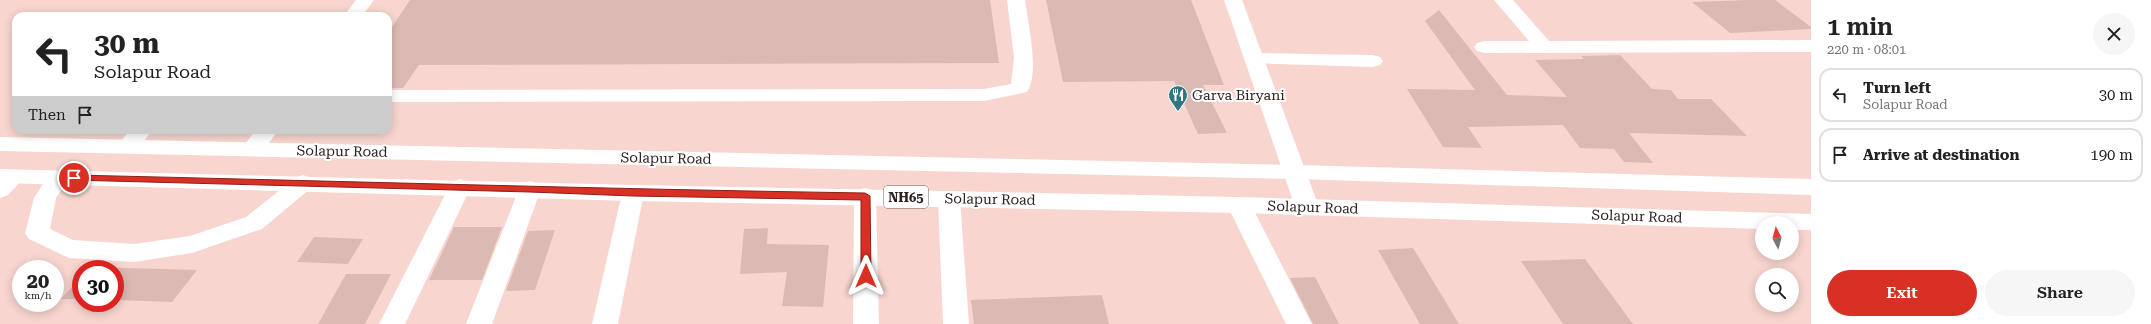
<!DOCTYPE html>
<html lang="en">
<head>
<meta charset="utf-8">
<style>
	body { margin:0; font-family:"Roboto Serif",serif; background:#f6f6f6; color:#222; height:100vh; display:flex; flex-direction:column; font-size:15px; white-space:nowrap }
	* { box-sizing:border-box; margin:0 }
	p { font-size:13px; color:#767676 }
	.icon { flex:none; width:22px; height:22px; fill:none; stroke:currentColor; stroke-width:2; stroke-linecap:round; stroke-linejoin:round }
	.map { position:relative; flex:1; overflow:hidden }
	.drawer { display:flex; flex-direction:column; background:#fff; width:340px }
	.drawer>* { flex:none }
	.hud { position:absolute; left:12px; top:12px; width:380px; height:122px; border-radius:12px; box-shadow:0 2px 10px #0003; background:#fff; color:#222; overflow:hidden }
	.needle { width:26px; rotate:354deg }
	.fabs { position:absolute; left:1755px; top:216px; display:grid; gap:8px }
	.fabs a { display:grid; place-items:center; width:44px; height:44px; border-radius:50%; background:#fff; box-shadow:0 2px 10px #0003; font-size:20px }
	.speed { position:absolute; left:12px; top:260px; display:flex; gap:8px; font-size:20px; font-weight:700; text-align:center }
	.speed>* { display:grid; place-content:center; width:52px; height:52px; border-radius:50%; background:#fff; box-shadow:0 2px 10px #0003; line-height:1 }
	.speed small { font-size:10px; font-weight:400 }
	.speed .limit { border:6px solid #d22; background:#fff; color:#111 }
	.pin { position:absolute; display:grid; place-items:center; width:34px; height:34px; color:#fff; margin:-17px; border:2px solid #fff; border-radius:50%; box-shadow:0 1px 4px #0007 }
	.me { position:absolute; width:44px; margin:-22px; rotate:0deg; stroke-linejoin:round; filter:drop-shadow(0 0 3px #0008) }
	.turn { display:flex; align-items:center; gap:14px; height:84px; padding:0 16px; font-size:18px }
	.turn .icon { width:52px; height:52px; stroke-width:2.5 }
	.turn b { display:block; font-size:28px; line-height:34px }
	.then { display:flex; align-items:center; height:38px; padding:0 16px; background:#0003; gap:8px; font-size:15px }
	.round { display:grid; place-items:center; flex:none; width:42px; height:42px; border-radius:21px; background:#f6f6f6 }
	.overview { display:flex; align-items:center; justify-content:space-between; height:68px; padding:0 16px }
	h1 { font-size:24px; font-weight:600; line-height:30px }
	.cta { display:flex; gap:8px; margin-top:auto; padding:8px 16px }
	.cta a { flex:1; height:46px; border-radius:24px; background:#d93025; color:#fff; font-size:16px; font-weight:600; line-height:46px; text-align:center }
	.cta a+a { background:#f6f6f6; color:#222 }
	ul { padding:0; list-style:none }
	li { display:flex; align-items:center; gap:12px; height:54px; margin:0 8px 6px; padding:0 8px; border:2px solid #e0e0e0; border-radius:12px }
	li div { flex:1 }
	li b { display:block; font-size:15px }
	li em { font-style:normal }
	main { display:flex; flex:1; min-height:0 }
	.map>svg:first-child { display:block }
	.building { fill:#dcbab4 }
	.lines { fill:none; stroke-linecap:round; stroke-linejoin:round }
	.minor { fill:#fff; fill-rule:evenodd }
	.major { fill:#fff; fill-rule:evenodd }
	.highway { fill:#fff; fill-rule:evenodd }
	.route { fill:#d93025; stroke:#8d1f18 }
	.labels { text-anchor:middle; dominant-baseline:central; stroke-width:4; stroke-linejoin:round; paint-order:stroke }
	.shield { fill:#fff; stroke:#6d6462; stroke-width:1 }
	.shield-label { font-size:13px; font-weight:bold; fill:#2e211f }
	.poi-label { font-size:14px; fill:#2e211f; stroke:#fff; text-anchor:start }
	.street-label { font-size:14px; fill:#2e211f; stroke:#fff }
</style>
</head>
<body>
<main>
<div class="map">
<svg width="1811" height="324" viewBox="0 0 1811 324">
	<rect width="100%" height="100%" fill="#f8d5cf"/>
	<g class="building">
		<path d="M410 0H990L999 63 419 65 403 88H388V33Z"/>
		<path d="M1046 0H1191L1224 85H1203L1227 133 1198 134 1174 81 1063 82Z"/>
		<path d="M1748 0H1775L1811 27V29L1730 33 1692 2Z"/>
		<path d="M1439 10 1507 95 1567 97 1535 60 1584 59 1581 56 1620 55 1652 89 1671 90 1678 99H1711L1747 136 1629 133 1653 163 1624 162 1614 149 1580 148 1563 125 1468 127 1482 148 1443 147 1407 89 1475 90 1425 21Z"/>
		<path d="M454 227H502L482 280H429Z"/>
		<path d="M768 228 767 244 829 245 823 307 782 306 787 272 740 274 744 229Z"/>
		<path d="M555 230 535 290 506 291 528 231Z"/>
		<path d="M314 237 363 239 348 264 297 262Z"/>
		<path d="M1413 248 1459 324H1420L1378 250Z"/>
		<path d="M1585 259 1633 324H1563L1521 261Z"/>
		<path d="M90 267 197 270 172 302 115 300V269H88Z"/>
		<path d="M346 274H391L365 324H318Z"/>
		<path d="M81 277V299H61Z"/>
		<path d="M1315 277 1339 324H1313L1290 278Z"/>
		<path d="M1102 295 1109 324H974L971 300Z"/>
	</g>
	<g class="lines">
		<g class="minor">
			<path d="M356 0H374L362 16H344Z"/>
			<path d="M1007 0H1025C1028 23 1040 73 1027 92L984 101 388 102V90L984 89 1011 84 1014 58Z"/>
			<path d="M1494 0H1513L1549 41 1811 40V52L1484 53 1477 51 1474 47 1477 43 1484 41H1529Z"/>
			<path d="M1254 53 1373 55 1380 57 1383 61 1380 65 1373 67 1247 63 1244 59 1247 55Z"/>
			<path d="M130 130H152C143 142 137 155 120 151L117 146Z"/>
			<path d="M256 130H278C269 143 261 159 244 154L241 149Z"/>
			<path d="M14 170 22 172 25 177 8 195 0 198V177L6 172Z"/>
			<path d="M58 171 66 173 69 178 56 198 50 229 73 240 134 244 190 236 246 217 295 178 303 175 311 178 314 183 311 188 262 229 192 253 134 262 69 258 29 239 25 233 34 198 50 173Z"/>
			<path d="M460 179 468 182 471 187 405 324H379L449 187 452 182Z"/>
			<path d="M530 181 538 184 541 189 492 324H466L519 189 522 184Z"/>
			<path d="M633 185 641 188 644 193 618 324H592L622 193 625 188Z"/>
			<path d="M865 188 873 190 876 196 879 324H853L854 196 857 190Z"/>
			<path d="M949 191 957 193 960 199 969 324H943L938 199 941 193Z"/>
			<path d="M1239 197 1247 199 1251 205 1312 324H1286L1227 205 1231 199Z"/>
		</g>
		<path class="major" d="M1224 0H1242L1319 207 1315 213 1307 215 1299 213 1295 207Z"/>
		<g class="highway">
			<path d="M0 137 1296 165 1811 179V195L1296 179 0 151Z"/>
			<path d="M0 169 633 185 1239 197 1811 214V230H1792V223H1762V229L1239 213 633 201 0 183Z"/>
		</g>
	</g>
	<path class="route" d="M74 175C337 181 601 189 865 193L870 196 871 276 866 280 861 276V200L633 196 530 192 70 180 69 178Z"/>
	<defs>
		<symbol id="restaurant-pin" viewBox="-11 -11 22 30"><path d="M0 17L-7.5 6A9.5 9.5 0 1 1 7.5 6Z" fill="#307782" stroke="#fff"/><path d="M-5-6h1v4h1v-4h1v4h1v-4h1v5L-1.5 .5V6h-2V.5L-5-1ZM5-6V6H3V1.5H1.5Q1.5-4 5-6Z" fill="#fff"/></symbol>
	</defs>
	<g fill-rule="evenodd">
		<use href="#restaurant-pin" x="1167" y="84" width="22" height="30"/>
	</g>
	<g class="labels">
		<rect class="shield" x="884" y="186" width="44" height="22" rx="3"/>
		<g class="shield-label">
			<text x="906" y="197">NH65</text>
		</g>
		<g class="poi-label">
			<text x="1192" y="95">Garva Biryani</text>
		</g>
		<g class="street-label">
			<text transform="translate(342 151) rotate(1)">Solapur Road</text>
			<text transform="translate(666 158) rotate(1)">Solapur Road</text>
			<text transform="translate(990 199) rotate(1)">Solapur Road</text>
			<text transform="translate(1313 207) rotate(2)">Solapur Road</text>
			<text transform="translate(1637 216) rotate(2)">Solapur Road</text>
		</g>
	</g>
</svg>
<div class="fabs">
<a><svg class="needle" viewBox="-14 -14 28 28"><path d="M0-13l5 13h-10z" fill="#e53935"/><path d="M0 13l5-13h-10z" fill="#767676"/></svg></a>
<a><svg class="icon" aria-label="search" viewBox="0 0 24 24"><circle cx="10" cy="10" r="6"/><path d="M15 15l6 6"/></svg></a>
</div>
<div class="speed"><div>20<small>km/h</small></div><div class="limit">30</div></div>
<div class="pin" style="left:74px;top:178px;background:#d93025"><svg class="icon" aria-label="arrive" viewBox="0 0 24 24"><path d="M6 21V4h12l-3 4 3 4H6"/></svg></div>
<svg class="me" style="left:866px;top:276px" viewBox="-20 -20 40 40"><path d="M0-17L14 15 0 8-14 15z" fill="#d93025" stroke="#fff" stroke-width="4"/></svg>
<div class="hud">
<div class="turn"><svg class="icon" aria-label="left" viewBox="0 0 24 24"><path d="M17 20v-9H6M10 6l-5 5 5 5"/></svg><div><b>30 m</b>Solapur Road</div></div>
<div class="then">Then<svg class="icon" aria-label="arrive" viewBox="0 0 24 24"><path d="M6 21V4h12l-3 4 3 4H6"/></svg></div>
</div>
</div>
<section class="drawer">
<div class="overview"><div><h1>1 min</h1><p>220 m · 08:01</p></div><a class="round"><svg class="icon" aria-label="close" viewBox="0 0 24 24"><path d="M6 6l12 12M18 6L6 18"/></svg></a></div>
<ul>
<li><svg class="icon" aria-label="left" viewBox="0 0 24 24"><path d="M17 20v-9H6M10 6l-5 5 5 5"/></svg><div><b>Turn left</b><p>Solapur Road</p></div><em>30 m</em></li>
<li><svg class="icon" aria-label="arrive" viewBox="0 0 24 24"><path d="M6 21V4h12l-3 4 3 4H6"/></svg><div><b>Arrive at destination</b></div><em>190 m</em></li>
</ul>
<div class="cta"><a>Exit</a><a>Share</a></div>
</section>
</main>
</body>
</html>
